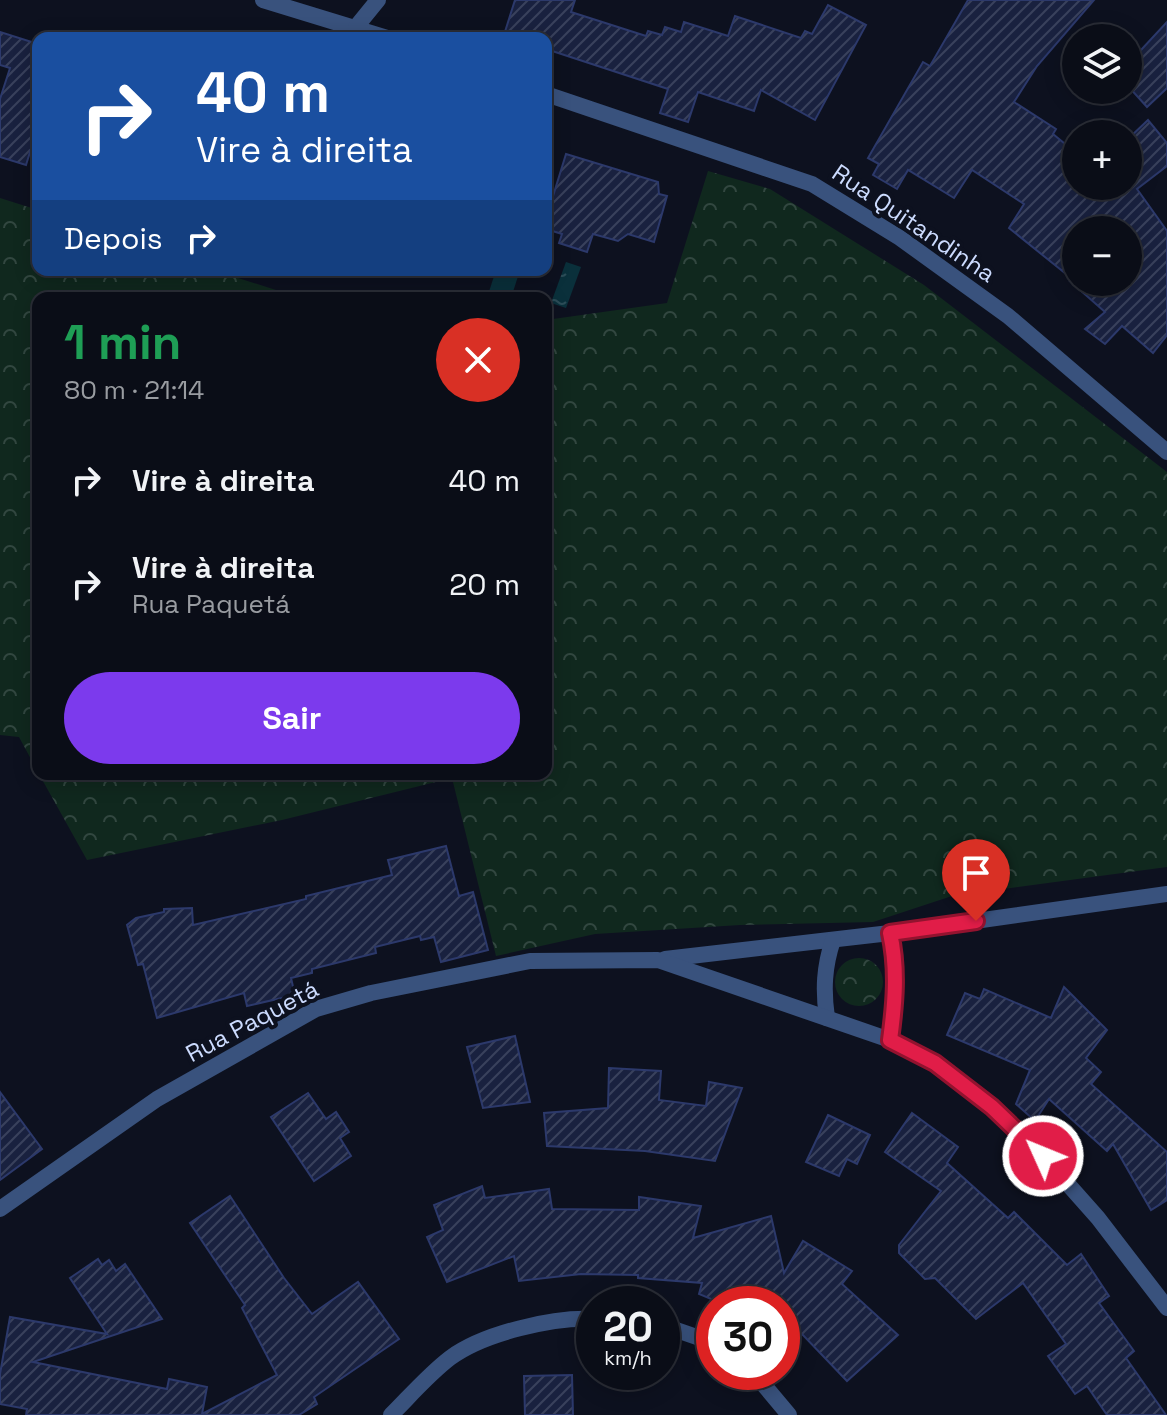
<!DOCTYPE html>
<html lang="pt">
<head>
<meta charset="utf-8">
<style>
	body { margin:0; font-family:"Space Grotesk",sans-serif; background:#131620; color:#f1f3f6; height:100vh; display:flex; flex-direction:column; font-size:30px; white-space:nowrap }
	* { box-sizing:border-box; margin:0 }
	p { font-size:26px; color:#999ca1 }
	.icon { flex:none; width:44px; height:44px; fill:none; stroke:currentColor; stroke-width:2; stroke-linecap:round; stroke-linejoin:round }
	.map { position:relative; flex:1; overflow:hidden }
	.side { position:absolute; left:32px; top:292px; width:520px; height:488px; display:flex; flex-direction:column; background:#0a0d17; border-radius:16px; box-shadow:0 4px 20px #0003,0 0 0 2px #2a2d36 }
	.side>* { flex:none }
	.top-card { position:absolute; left:32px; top:32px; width:520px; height:244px; border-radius:16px; box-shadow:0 4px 20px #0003,0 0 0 2px #2a2d36; background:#1a4fa0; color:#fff; overflow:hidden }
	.tools { position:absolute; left:1062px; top:24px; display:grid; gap:16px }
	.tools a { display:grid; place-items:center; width:80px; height:80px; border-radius:50%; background:#0a0d17; box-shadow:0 4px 20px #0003,0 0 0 2px #2a2d36; font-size:40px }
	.speed { position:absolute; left:576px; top:1286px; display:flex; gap:16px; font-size:40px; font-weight:700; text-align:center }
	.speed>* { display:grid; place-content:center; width:104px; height:104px; border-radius:50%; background:#0a0d17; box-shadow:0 4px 20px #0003,0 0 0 2px #2a2d36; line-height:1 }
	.speed small { font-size:20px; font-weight:400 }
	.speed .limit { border:12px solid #d22; background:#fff; color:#111 }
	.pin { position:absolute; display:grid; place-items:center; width:68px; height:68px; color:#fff; margin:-82px -34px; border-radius:50% 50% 50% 0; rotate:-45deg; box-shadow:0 0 8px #0007 }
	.pin .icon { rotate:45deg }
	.me { position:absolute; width:88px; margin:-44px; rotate:314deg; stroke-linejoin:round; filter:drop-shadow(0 0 6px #0008) }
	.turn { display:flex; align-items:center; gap:28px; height:168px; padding:0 32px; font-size:36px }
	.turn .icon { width:104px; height:104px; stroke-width:2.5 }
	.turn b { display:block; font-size:56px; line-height:68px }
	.then { display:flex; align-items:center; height:76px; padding:0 32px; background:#0003; gap:16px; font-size:30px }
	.round { display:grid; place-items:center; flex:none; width:84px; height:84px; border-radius:42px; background:#131620 }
	.overview { display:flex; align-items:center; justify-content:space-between; height:136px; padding:0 32px }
	h1 { font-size:48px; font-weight:700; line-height:60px; color:#1e9e55 }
	.primary-button { display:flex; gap:16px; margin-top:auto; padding:16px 32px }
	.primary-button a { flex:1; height:92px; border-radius:48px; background:#7c3aed; color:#fff; font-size:32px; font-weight:700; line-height:92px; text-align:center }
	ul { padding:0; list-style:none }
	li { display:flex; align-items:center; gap:24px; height:104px; padding:0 32px }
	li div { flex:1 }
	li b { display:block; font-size:30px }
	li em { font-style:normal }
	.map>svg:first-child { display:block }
	.forest { fill:url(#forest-crowns) }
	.water { fill:url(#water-ripples) }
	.building { fill:url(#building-hatch); stroke:#2c396b; stroke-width:2; fill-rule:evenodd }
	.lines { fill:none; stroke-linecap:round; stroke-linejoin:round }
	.minor { stroke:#39527d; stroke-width:16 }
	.route-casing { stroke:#92132f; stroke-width:20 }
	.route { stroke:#e11d48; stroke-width:14 }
	.labels { text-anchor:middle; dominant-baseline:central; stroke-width:8; stroke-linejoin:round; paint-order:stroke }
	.street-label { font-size:24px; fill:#ccdbfe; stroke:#0d111f }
</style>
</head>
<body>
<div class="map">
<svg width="1167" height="1415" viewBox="0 0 1167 1415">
	<defs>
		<pattern id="forest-crowns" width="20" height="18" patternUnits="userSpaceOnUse" patternTransform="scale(2)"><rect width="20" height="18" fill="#10281e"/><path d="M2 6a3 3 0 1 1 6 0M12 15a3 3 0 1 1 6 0" fill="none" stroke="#324740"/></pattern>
		<pattern id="water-ripples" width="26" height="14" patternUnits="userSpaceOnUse" patternTransform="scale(2)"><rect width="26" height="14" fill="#0a303b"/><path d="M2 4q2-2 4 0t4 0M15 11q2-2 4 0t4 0" fill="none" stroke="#2c4d58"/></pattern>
		<pattern id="building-hatch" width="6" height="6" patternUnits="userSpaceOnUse" patternTransform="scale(2)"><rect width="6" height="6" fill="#19213f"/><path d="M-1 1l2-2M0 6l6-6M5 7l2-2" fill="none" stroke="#39415c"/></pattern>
	</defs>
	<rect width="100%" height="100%" fill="#0d111f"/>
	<g class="forest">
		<path d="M708 171 770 189 924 285 1167 472V867L952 896 873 922 740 925 595 934 496 956 452 778 282 820 87 860 39 774H546V320L667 303Z"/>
		<path d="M0 198 38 210V270H213L301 298H38V772L19 737 0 735Z"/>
		<circle cx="859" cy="982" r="24"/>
	</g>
	<g class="water">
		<path d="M566 262 581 267 566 308 551 303Z"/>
		<path d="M496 270H520L511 298H487Z"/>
	</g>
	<g class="building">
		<path d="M515 0H575L571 12 646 36 648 31 662 35 665 27 681 32 684 22 728 36 735 16 801 38 805 31 812 34 828 5 866 25 815 120 761 90 754 111 698 92 688 122 660 113 668 89 546 49V38H503Z"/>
		<path d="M968 0H1094L1037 66 1014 102 1056 129 1053 134 1076 153V186H1128V139L1148 120 1167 143V166L1137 189 1167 231V335L1153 353 1122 326 1105 344 1085 329 1105 312 1071 282H1076L1009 228 1024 204 972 170 954 198 908 170 897 189 873 175 879 164 868 158 923 62 930 66ZM1076 230H1128V282H1076Z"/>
		<path d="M1167 22V88L1147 107 1128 86V64Z"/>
		<path d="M0 32 38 44V126L26 165 0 157V99L10 68 0 65Z"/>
		<path d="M566 154 658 182 659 194 667 196 654 242 628 234 618 241 593 234 587 252 559 243 562 234 546 229V219Z"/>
		<path d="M446 846 459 896 473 892 488 950 441 962 434 937 421 940 420 936 375 947 376 953 312 969V973L291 978 295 995 247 1006 244 993 157 1018 143 964 138 965 127 925 136 918 164 912V909L192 908 193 925 306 899V896L392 875 388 860Z"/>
		<path d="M1064 987 1107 1030 1086 1058 1101 1072 1091 1084 1167 1152V1200L1151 1210 1113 1144 1107 1151 1049 1099 1035 1121 1016 1104 1030 1070 947 1035 965 993 980 999 984 989 1051 1018Z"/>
		<path d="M515 1036 530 1102 483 1108 467 1047Z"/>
		<path d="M609 1068 661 1071 659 1100 706 1106 709 1082 742 1088 715 1161 645 1151 547 1146 544 1113 608 1108Z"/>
		<path d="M0 1092 42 1149 0 1180Z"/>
		<path d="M308 1093 326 1119 336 1112 349 1132 340 1138 351 1156 314 1181 271 1117Z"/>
		<path d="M912 1113 958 1147 947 1163 1008 1218 1014 1212 1067 1265 1081 1254 1109 1296 1099 1303 1134 1351 1126 1358 1166 1415H1107L1087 1386 1075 1394 1048 1356 1066 1344 1023 1283 976 1319 935 1278 925 1279 899 1253V1245L941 1191 885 1152Z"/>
		<path d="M828 1115 870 1135 857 1164 847 1159 839 1176 806 1162Z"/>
		<path d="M482 1186 485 1198 549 1189 552 1209 639 1210V1197L701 1206 693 1238 771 1216 784 1273 803 1241 852 1271 842 1284 898 1335 847 1381 802 1334 796 1342 782 1333V1304H723L699 1294 702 1283 638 1278V1275L581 1274 519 1281 514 1256 447 1282 427 1237 443 1230 434 1205Z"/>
		<path d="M230 1196 284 1278 312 1314 358 1282 399 1339 314 1397 317 1404 299 1415H26L27 1409 0 1404V1374L10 1317 107 1334 70 1278 98 1259 102 1265 109 1260 116 1271 125 1264 162 1319 33 1362 167 1389 169 1379 207 1387 202 1414 277 1375 242 1308 245 1305 190 1223Z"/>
		<path d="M572 1375 573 1415H525L524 1376Z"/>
	</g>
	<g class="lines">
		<g class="minor">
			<path d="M263 0 387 38"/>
			<path d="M356 27 378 0"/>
			<path d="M546 94 812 184 900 238 1008 316 1167 452"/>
			<path d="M665 959 890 933 1167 894"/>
			<path d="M827 1018C823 990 824 967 833 940"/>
			<path d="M890 1040C895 1003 898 969 890 933"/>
			<path d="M0 1209 157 1099 316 1009 371 993 530 961 658 960 890 1040 935 1063 992 1107 1043 1156 1098 1218 1167 1308"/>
			<path d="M662 1325 714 1343"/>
			<path d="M753 1372 789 1415"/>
			<path d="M391 1415C410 1396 429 1374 450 1358 484 1333 553 1317 594 1319"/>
		</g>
	</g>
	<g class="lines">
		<defs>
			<path id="route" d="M976 921 890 933C898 969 895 1003 890 1040L935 1063 992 1107 1043 1156"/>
		</defs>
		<use href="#route" class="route-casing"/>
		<use href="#route" class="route"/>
	</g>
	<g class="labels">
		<g class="street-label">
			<text transform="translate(914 223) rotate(34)">Rua Quitandinha</text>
			<text transform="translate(252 1021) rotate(-28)">Rua Paquetá</text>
		</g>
	</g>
</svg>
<div class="tools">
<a><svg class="icon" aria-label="layers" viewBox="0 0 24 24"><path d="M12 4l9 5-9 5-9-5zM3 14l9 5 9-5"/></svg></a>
<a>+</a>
<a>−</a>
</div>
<div class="speed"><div>20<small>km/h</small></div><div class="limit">30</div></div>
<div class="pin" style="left:976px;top:921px;background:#d93025"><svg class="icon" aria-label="arrive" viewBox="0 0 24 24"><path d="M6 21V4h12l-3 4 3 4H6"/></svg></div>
<svg class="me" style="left:1043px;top:1156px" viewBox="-20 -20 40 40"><circle r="17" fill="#e11d48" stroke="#fff" stroke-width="3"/><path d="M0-11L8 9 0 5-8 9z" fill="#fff"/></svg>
<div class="top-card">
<div class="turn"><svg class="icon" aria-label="right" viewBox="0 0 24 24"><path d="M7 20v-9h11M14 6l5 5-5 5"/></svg><div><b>40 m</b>Vire à direita</div></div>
<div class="then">Depois<svg class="icon" aria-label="right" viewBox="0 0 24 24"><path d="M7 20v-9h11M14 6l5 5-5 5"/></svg></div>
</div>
<section class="side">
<div class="overview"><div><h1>1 min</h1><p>80 m · 21:14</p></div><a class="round" style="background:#d93025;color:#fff"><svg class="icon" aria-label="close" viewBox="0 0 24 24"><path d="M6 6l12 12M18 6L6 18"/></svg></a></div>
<ul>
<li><svg class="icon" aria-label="right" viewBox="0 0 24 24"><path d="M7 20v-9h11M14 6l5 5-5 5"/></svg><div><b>Vire à direita</b></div><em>40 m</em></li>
<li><svg class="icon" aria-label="right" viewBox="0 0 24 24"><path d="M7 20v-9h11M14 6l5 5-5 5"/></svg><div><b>Vire à direita</b><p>Rua Paquetá</p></div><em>20 m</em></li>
</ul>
<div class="primary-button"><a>Sair</a></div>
</section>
</div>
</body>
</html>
